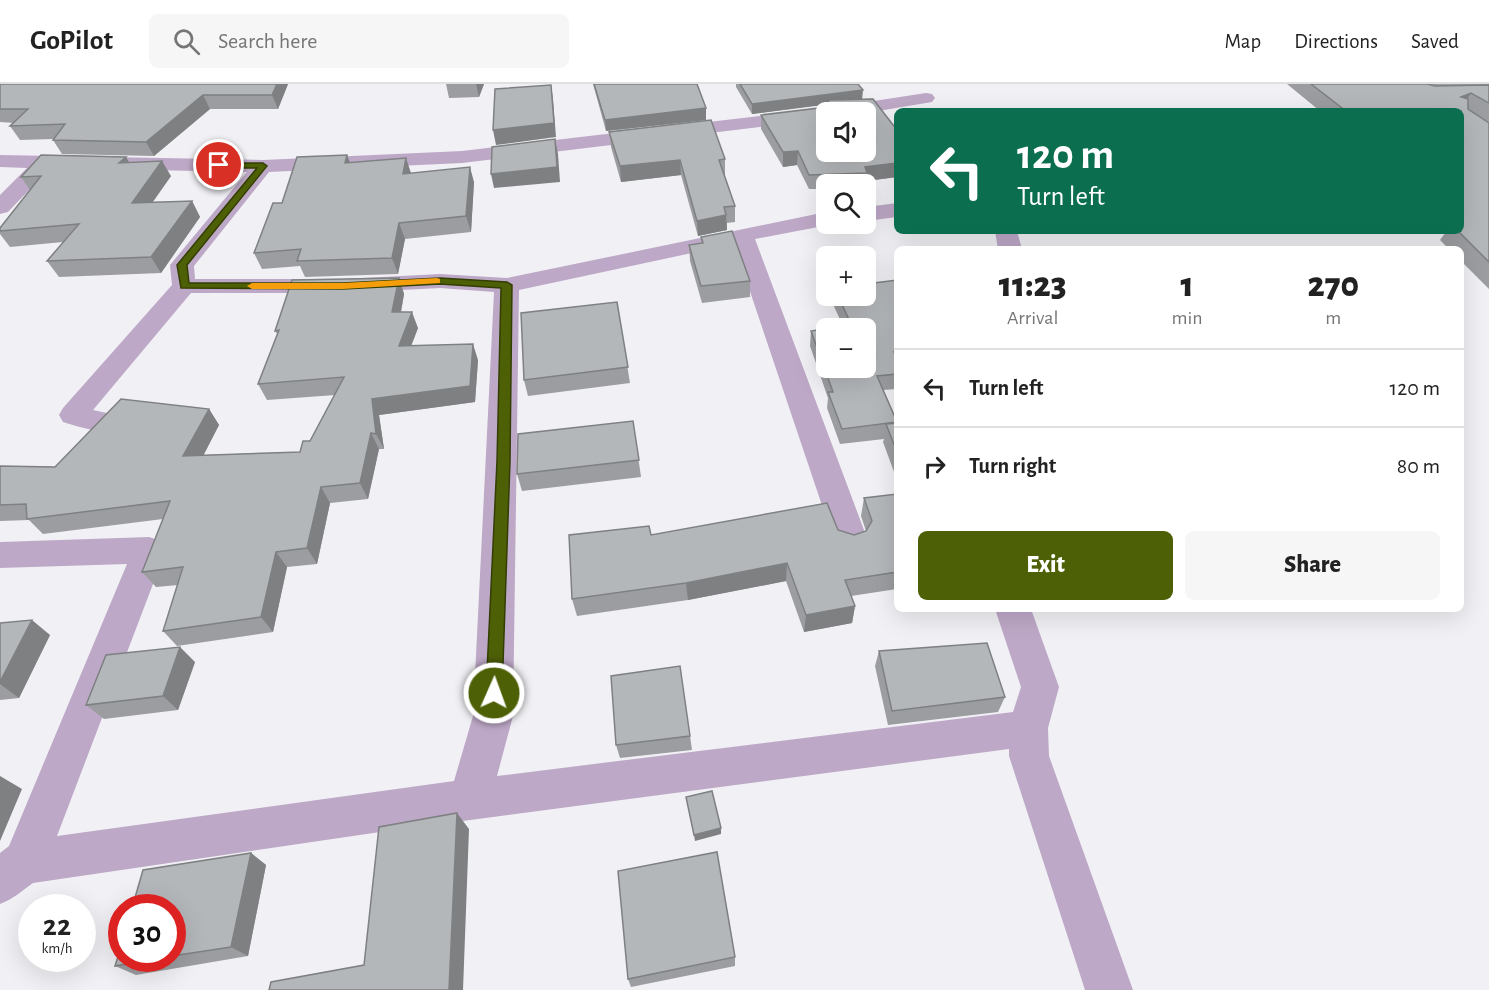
<!DOCTYPE html>
<html lang="en">
<head>
<meta charset="utf-8">
<style>
	body { margin:0; font-family:"Alegreya Sans",sans-serif; background:#f6f6f6; color:#222; height:100vh; display:flex; flex-direction:column; font-size:22px; white-space:nowrap }
	* { box-sizing:border-box; margin:0 }
	p { font-size:20px; color:#767676 }
	.icon { flex:none; width:33px; height:33px; fill:none; stroke:currentColor; stroke-width:2; stroke-linecap:round; stroke-linejoin:round }
	.map { position:relative; flex:1; overflow:hidden }
	.panel { position:absolute; left:894px; top:162px; width:570px; height:366px; display:flex; flex-direction:column; background:#fff; border-radius:9px; box-shadow:0 6px 24px #0002 }
	.panel>* { flex:none }
	.top-card { position:absolute; left:894px; top:24px; width:570px; height:126px; border-radius:9px; box-shadow:0 6px 24px #0002; background:#0b6e4f; color:#fff; overflow:hidden }
	.fabs { position:absolute; left:816px; top:18px; display:grid; gap:12px }
	.fabs a { display:grid; place-items:center; width:60px; height:60px; border-radius:9px; background:#fff; box-shadow:0 6px 24px #0002; font-size:30px }
	.speed { position:absolute; left:18px; top:810px; display:flex; gap:12px; font-size:30px; font-weight:700; text-align:center }
	.speed>* { display:grid; place-content:center; width:78px; height:78px; border-radius:50%; background:#fff; box-shadow:0 6px 24px #0002; line-height:1 }
	.speed small { font-size:15px; font-weight:400 }
	.speed .limit { border:9px solid #d22; background:#fff; color:#111 }
	.pin { position:absolute; display:grid; place-items:center; width:51px; height:51px; color:#fff; margin:-26px; border:3px solid #fff; border-radius:50%; box-shadow:0 2px 6px #0007 }
	.me { position:absolute; width:66px; margin:-33px; rotate:2deg; stroke-linejoin:round; filter:drop-shadow(0 0 4px #0008) }
	.turn { display:flex; align-items:center; gap:21px; height:126px; padding:0 24px; font-size:27px }
	.turn .icon { width:78px; height:78px; stroke-width:2.5 }
	.turn b { display:block; font-size:42px; line-height:51px }
	.eta { display:flex; justify-content:space-evenly; align-items:center; height:102px; text-align:center }
	.eta b { font-size:36px; font-weight:800; line-height:42px }
	.button { display:flex; gap:12px; margin-top:auto; padding:12px 24px }
	.button a { flex:1; height:69px; border-radius:9px; background:#4e6006; color:#fff; font-size:24px; font-weight:800; line-height:69px; text-align:center }
	.button a+a { background:#f6f6f6; color:#222 }
	ul { padding:0; list-style:none }
	li { display:flex; align-items:center; gap:18px; height:78px; padding:0 24px; border-top:2px solid #e0e0e0 }
	li div { flex:1 }
	li b { display:block; font-size:22px }
	li em { font-style:normal }
	header { display:flex; align-items:center; gap:36px; box-sizing:border-box; height:84px; padding:0 30px; background:#fff; border-bottom:2px solid #e0e0e0 }
	header strong { font-size:28px }
	nav { display:flex; gap:33px; margin-inline-start:auto; font-size:21px }
	.search { width:420px; height:54px; background:#f6f6f6; display:flex; align-items:center; gap:15px; box-sizing:border-box; padding:0 21px; border-radius:9px; color:#767676; font-size:22px }
	.map>svg:first-child { display:block }
	.lines { fill:none; stroke-linecap:round; stroke-linejoin:round }
	.street { fill:#bea8c7; fill-rule:evenodd }
	.wall { fill:#9b9da0 }
	.shaded-wall { fill:#7e8082 }
	.building { fill:#b4b7ba; stroke:#7e8082; stroke-width:1.5; fill-rule:evenodd }
	.route { fill:#4e6006; stroke:#333e04; stroke-width:1.5 }
	.slow { fill:#f59e0b }
</style>
</head>
<body>
<header>
<strong>GoPilot</strong>
<div class="search"><svg class="icon" aria-label="search" viewBox="0 0 24 24"><circle cx="10" cy="10" r="6"/><path d="M15 15l6 6"/></svg>Search here</div>
<nav><a>Map</a><a>Directions</a><a>Saved</a></nav>
</header>
<div class="map">
<svg width="1489" height="906" viewBox="0 0 1489 906">
	<rect width="100%" height="100%" fill="#f1f1f5"/>
	<g class="lines">
		<g class="street">
			<path d="M926 9 932 10 935 14 932 18 866 29 826 28V35L462 79 269 88 194 182 195 195H343L440 190 507 194 826 128V140H834L755 155 867 454 862 463 850 467 838 463 833 454 734 160 519 206 513 632 497 692 1013 628 1021 603 995 525H1031L1059 603 1048 644 1049 672 1133 906H1085L1009 672V665L387 747 33 799C20 808 15 814 0 820V769L9 762 127 480 0 484V458L149 453 161 457 166 466 57 752 454 697 473 632 494 208 440 204 343 209H191L93 326 116 331 121 338 116 345C99 350 80 343 63 338L59 331 63 324 172 201 170 181 247 88 50 84 8 128 0 130V111L27 84 0 83V71L263 76 462 67 828 24Z"/>
			<path d="M897 119V133L866 137V123Z"/>
			<path d="M995 147H1017L1022 165H998Z"/>
		</g>
	</g>
	<g class="wall">
		<path d="M0 0H288L278 25H210L154 72 62 70 53 56V55L20 56 10 42 14 39 0 38Z"/>
		<path d="M446 0H484L479 13 449 14Z"/>
		<path d="M593 0H697L706 36 606 47Z"/>
		<path d="M736 0H858L862 16 897 46V93L866 97V103V100H826V105H809L797 81 783 83 761 45V31L827 23 828 20 752 30 736 3Z"/>
		<path d="M1287 0H1489V1L1432 2H1489V38L1481 34 1489 39V205L1461 177V165H1449L1440 156 1446 148 1445 147H1461V27H1320Z"/>
		<path d="M609 48 725 75V91H724L735 122V138L727 139V146L698 152 681 91 621 98 611 63Z"/>
		<path d="M129 78 171 92 153 118 192 117 200 133 161 189 59 193 47 177 63 158 10 163 0 150V144L30 106 21 93Z"/>
		<path d="M350 79 411 89 474 98 471 148 405 155 398 190 305 193 300 182 262 185 254 169 282 119Z"/>
		<path d="M701 153 750 197V213L702 219 690 177 689 161 702 159Z"/>
		<path d="M399 194 404 210 401 228 418 244 411 262 478 276 475 318 379 331 384 365H379L368 415 330 419 317 480 287 483 273 548 177 562 163 547 178 501 156 503 142 488 163 435 43 450 29 436 0 437V382L55 383 209 325 219 341 203 371 300 368 310 357 335 311 267 316 258 300 278 251 275 247Z"/>
		<path d="M897 196V305L883 306 897 338V396L883 358 884 355 840 360 827 324 828 314 810 262 811 247 843 242 832 218 833 212H866Z"/>
		<path d="M617 218 630 299 528 312 524 296Z"/>
		<path d="M633 337 641 393 522 407 517 390Z"/>
		<path d="M897 410V505L851 512 855 522 852 539 804 548 786 497 688 516 577 532 572 515 651 451 838 446 854 451 866 447 861 432 864 414Z"/>
		<path d="M0 539 50 551 19 614 0 616Z"/>
		<path d="M879 567 1005 613 998 628 888 641 875 582Z"/>
		<path d="M195 578 178 626 104 635 86 621Z"/>
		<path d="M690 652 692 666 620 674 616 661Z"/>
		<path d="M251 769 266 781 248 872 136 891 115 882 122 874H172V824Z"/>
		<path d="M735 873V882L631 903 628 895Z"/>
	</g>
	<g class="shaded-wall">
		<path d="M277 0H288L278 25 272 11Z"/>
		<path d="M476 0H484L479 13Z"/>
		<path d="M551 1 553 15 556 53 496 61 493 46Z"/>
		<path d="M863 6 862 16 752 30V20Z"/>
		<path d="M1471 9 1462 23 1461 13Z"/>
		<path d="M203 11 210 25 154 72 146 58Z"/>
		<path d="M706 24V36L606 47 605 36Z"/>
		<path d="M555 55 558 70 560 98 494 104 491 90Z"/>
		<path d="M798 67 797 81 783 83V68Z"/>
		<path d="M347 71 353 86 345 79Z"/>
		<path d="M126 73 135 88 119 79Z"/>
		<path d="M406 74 411 89 403 90Z"/>
		<path d="M680 76 681 91 621 98 620 82Z"/>
		<path d="M162 77 171 92 141 134 132 119Z"/>
		<path d="M897 79V93L866 97 867 89 865 83Z"/>
		<path d="M470 83 474 98 471 148 466 132Z"/>
		<path d="M192 117 200 133 161 189 151 173Z"/>
		<path d="M726 131 727 146 698 152 697 137Z"/>
		<path d="M399 139 405 155 398 190 392 174Z"/>
		<path d="M399 194 404 210 398 244 392 228Z"/>
		<path d="M412 228 418 244 405 278 399 262Z"/>
		<path d="M473 260 478 276 475 318 379 331 384 365 376 350 372 315Z"/>
		<path d="M209 325 219 341 195 388 183 372Z"/>
		<path d="M371 349 379 365 368 415 360 399Z"/>
		<path d="M321 403 330 419 317 480 307 464Z"/>
		<path d="M276 468 287 483 273 548 261 533Z"/>
		<path d="M787 479 786 497 688 516 686 499Z"/>
		<path d="M855 522 852 539 804 548 806 531Z"/>
		<path d="M32 536 50 551 19 614 0 600V598Z"/>
		<path d="M180 563 195 578 178 626 163 612Z"/>
		<path d="M0 692 22 705 0 757Z"/>
		<path d="M457 729 469 745 463 906H449Z"/>
		<path d="M721 744V750L695 757 694 751Z"/>
		<path d="M251 769 266 781 248 872 231 863Z"/>
	</g>
	<g class="building">
		<path d="M0 0H277L272 11H203L146 58 53 56 65 40 10 42 28 25H0Z"/>
		<path d="M594 0H697L706 24 605 36Z"/>
		<path d="M740 0H858L863 6 752 20Z"/>
		<path d="M1311 0H1427L1435 2 1489 1V19L1471 9 1461 13 1468 15V25L1489 39V178L1458 147H1461V27H1346Z"/>
		<path d="M551 1 554 39 493 46 495 5Z"/>
		<path d="M873 15 897 46V79L865 83 867 89 809 91 798 67 783 68 761 31 827 23 829 16ZM826 28H866V68H826Z"/>
		<path d="M711 36 725 75 719 76 735 122 724 123 726 131 697 137 680 76 620 82 609 48Z"/>
		<path d="M555 55 557 83 491 90 492 63Z"/>
		<path d="M41 71 126 73 119 79 162 77 132 119 192 117 151 173 47 177 79 140 0 147V144L41 92 21 93Z"/>
		<path d="M347 71 345 79 406 74 403 90 470 83 466 132 399 139 392 174 297 177 301 165 254 169 273 119H282L297 73Z"/>
		<path d="M732 147 750 197 701 202 689 161 703 159 701 153Z"/>
		<path d="M399 194 392 228H412L399 262 473 260 470 302 372 315 376 350 371 349 360 399 321 403 307 464 276 468 261 533 163 547 183 483 142 488 170 417 27 435 26 420 0 421V382L55 383 121 315 209 325 183 372 300 368 303 357H310L344 293 258 300 279 246 275 247 292 196Z"/>
		<path d="M897 196V269L894 268 897 276V290L877 292 897 338 842 345 828 308H833L811 247 851 240 838 212H866V200ZM826 244H866V284H826Z"/>
		<path d="M617 218 628 283 524 296 521 229Z"/>
		<path d="M633 337 639 376 517 390 518 350Z"/>
		<path d="M897 339V368L886 340Z"/>
		<path d="M897 410V488L845 496 855 522 806 531 787 479 686 499 572 515 569 451 649 442 651 451 827 419 838 446 854 451 866 447 872 437 864 414Z"/>
		<path d="M32 536 0 598V539Z"/>
		<path d="M987 559 1005 613 892 627 879 567Z"/>
		<path d="M180 563 163 612 86 621 106 571Z"/>
		<path d="M680 582 690 652 616 661 611 592Z"/>
		<path d="M712 707 721 744 694 751 686 713Z"/>
		<path d="M457 729 449 906H269L271 898 364 881 379 743Z"/>
		<path d="M717 768 735 873 628 895 618 787Z"/>
		<path d="M251 769 231 863 172 872V824H132L143 786Z"/>
		<path d="M122 859V874H160L115 882Z"/>
	</g>
	<path class="route" d="M216 79H263L267 82 187 181 189 199H343L440 194 507 198 512 201 510 377 502 609 500 614 494 616 489 614 486 609 497 377 501 204 440 200 343 205 181 204 177 181 257 84H219L216 83Z"/>
	<path class="slow" d="M437 194 440 195V199L343 205H252L247 202 252 199H343Z"/>
</svg>
<div class="fabs">
<a><svg class="icon" aria-label="sound" viewBox="0 0 24 24"><path d="M4 9h4l5-4v14l-5-4H4zM17 9q2 3 0 6"/></svg></a>
<a><svg class="icon" aria-label="search" viewBox="0 0 24 24"><circle cx="10" cy="10" r="6"/><path d="M15 15l6 6"/></svg></a>
<a>+</a>
<a>−</a>
</div>
<div class="speed"><div>22<small>km/h</small></div><div class="limit">30</div></div>
<div class="pin" style="left:219px;top:81px;background:#d93025"><svg class="icon" aria-label="arrive" viewBox="0 0 24 24"><path d="M6 21V4h12l-3 4 3 4H6"/></svg></div>
<svg class="me" style="left:494px;top:609px" viewBox="-20 -20 40 40"><circle r="17" fill="#4e6006" stroke="#fff" stroke-width="3"/><path d="M0-11L8 9 0 5-8 9z" fill="#fff"/></svg>
<div class="top-card">
<div class="turn"><svg class="icon" aria-label="left" viewBox="0 0 24 24"><path d="M17 20v-9H6M10 6l-5 5 5 5"/></svg><div><b>120 m</b>Turn left</div></div>
</div>
<section class="panel">
<div class="eta">
<div><b>11:23</b><p>Arrival</p></div>
<div><b>1</b><p>min</p></div>
<div><b>270</b><p>m</p></div>
</div>
<ul>
<li><svg class="icon" aria-label="left" viewBox="0 0 24 24"><path d="M17 20v-9H6M10 6l-5 5 5 5"/></svg><div><b>Turn left</b></div><em>120 m</em></li>
<li><svg class="icon" aria-label="right" viewBox="0 0 24 24"><path d="M7 20v-9h11M14 6l5 5-5 5"/></svg><div><b>Turn right</b></div><em>80 m</em></li>
</ul>
<div class="button"><a>Exit</a><a>Share</a></div>
</section>
</div>
</body>
</html>
